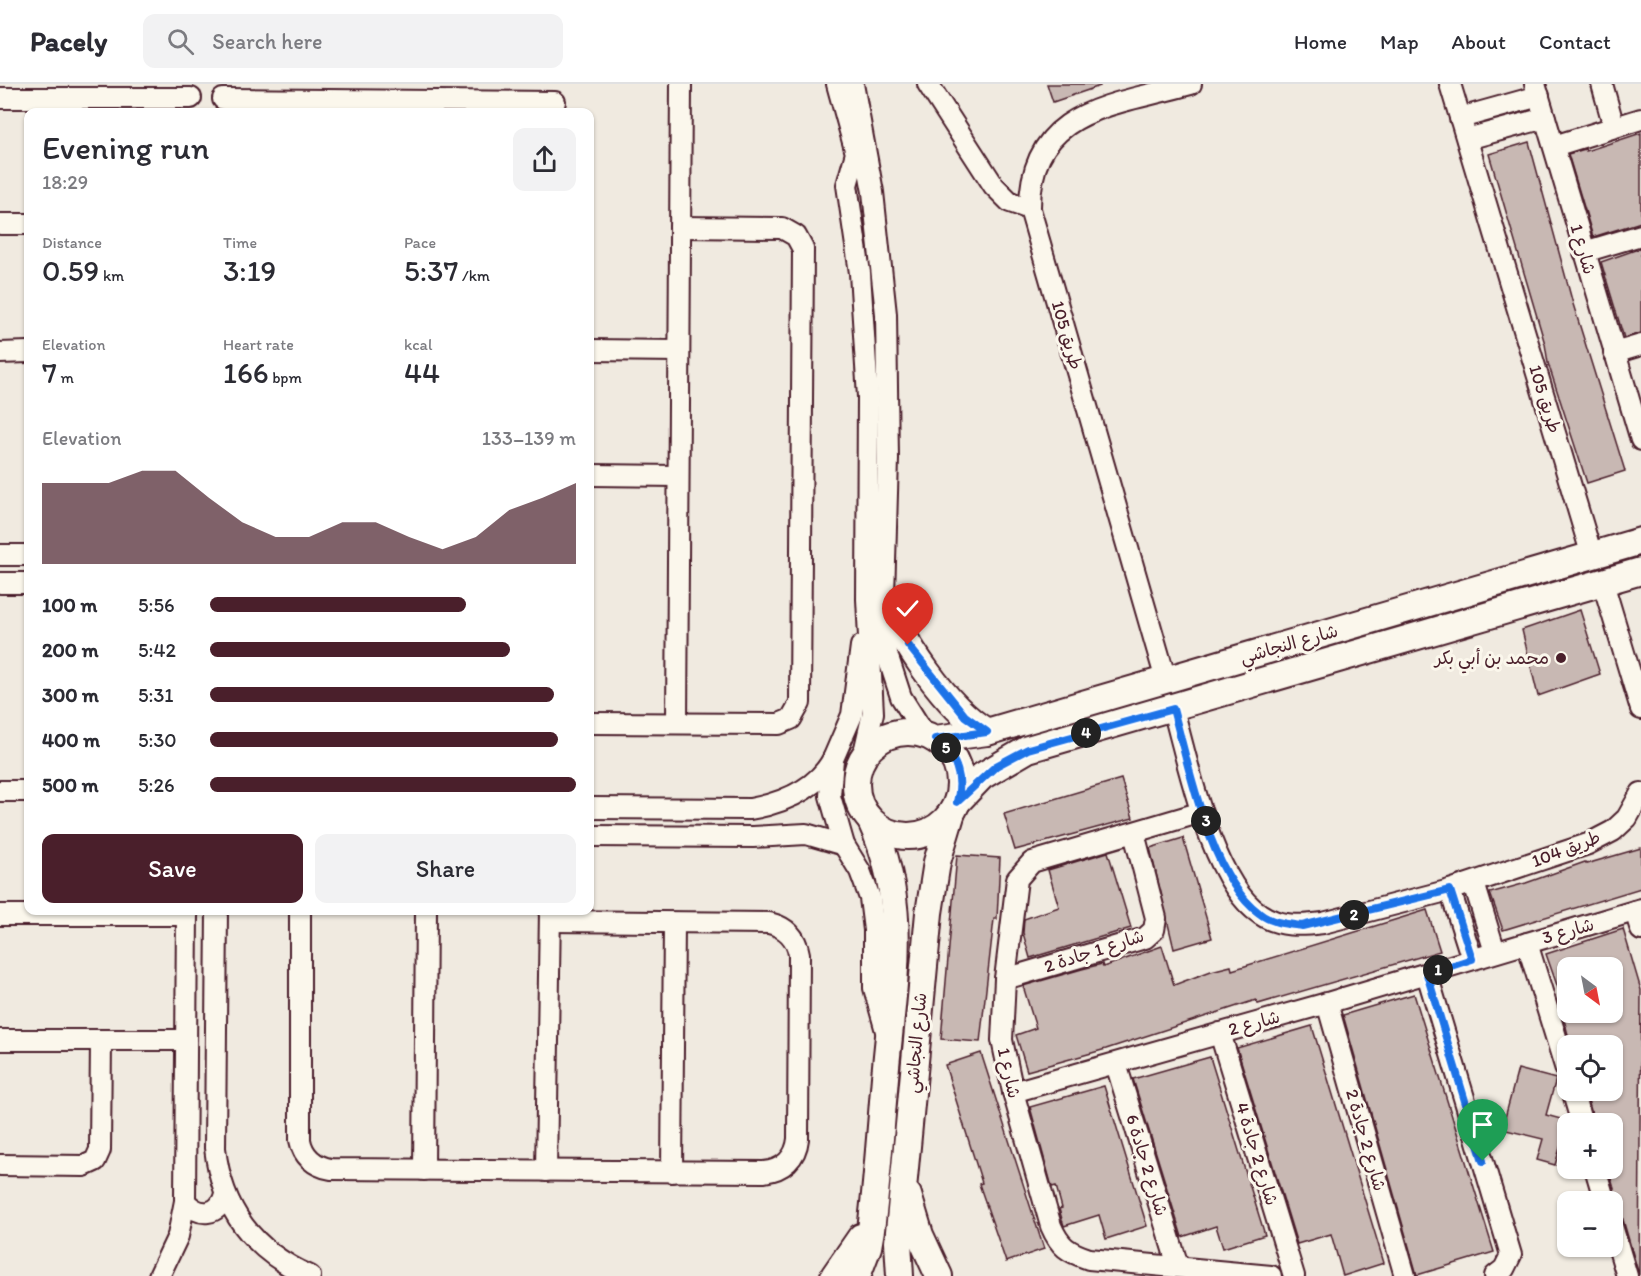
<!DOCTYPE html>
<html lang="en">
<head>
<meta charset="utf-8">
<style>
  body { margin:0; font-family:Itim,"Playpen Sans Arabic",sans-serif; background:#f2f2f3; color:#2b2b33; height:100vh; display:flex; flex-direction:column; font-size:22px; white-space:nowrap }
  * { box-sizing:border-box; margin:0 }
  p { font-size:20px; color:#7c7c81 }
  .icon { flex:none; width:33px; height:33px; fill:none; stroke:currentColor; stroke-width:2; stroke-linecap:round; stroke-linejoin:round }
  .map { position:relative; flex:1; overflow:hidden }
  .sheet { position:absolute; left:24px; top:24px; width:570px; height:807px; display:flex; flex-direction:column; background:#fff; border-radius:12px; box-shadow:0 2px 4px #0004 }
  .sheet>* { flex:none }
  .needle { width:39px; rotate:148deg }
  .tools { position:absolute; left:1557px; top:873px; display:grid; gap:12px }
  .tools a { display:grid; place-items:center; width:66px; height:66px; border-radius:12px; background:#fff; box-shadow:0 2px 4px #0004; font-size:30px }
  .pin { position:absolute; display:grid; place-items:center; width:51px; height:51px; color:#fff; margin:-62px -26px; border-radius:50% 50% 50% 0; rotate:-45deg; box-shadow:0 0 6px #0007 }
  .pin .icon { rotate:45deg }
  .km { position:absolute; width:30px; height:30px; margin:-15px; border-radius:50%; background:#222; color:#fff; font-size:16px; line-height:30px; text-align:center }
  .round { display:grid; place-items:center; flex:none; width:63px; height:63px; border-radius:12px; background:#f2f2f3 }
  .overview { display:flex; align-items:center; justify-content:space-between; height:102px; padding:0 18px }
  h1 { font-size:33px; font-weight:600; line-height:45px }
  .figures { display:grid; grid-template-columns:repeat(3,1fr); gap:9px; height:102px; padding:6px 18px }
  .figures div { display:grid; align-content:center }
  .figures b { font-size:30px; font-weight:600 }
  .figures small { font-size:16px; font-weight:400 }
  .figures p { font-size:16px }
  .chart { height:168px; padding:12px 18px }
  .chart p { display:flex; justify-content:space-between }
  .chart svg { width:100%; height:108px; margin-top:6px; fill:#4a1f2b; opacity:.7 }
  .action { display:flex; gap:12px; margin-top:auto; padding:12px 18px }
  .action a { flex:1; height:69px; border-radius:12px; background:#4a1f2b; color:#fff; font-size:24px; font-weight:600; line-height:69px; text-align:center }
  .action a+a { background:#f2f2f3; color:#2b2b33 }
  ul { padding:0 18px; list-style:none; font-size:20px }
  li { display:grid; grid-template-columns:96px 72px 1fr; align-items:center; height:45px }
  li i { height:15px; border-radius:8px; background:#4a1f2b }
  header { display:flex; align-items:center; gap:36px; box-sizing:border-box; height:84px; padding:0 30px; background:#fff; border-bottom:2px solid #e1e1e2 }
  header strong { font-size:28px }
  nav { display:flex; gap:33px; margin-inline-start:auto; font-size:21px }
  .search { width:420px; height:54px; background:#f2f2f3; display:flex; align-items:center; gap:15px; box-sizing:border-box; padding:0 21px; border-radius:12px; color:#7c7c81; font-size:22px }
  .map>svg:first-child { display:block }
</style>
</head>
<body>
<header>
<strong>Pacely</strong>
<div class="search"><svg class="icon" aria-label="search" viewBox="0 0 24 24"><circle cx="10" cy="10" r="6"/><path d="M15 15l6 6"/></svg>Search here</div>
<nav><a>Home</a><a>Map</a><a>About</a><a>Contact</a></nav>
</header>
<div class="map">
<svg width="1641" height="1192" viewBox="0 0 1641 1192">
  <rect width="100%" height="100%" fill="#f0eae0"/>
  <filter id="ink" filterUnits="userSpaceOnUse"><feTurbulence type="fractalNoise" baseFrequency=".0167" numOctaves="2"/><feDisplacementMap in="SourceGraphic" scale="12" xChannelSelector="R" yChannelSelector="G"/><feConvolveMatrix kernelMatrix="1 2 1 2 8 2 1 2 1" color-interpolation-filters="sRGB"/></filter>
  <g filter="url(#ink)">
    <g fill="#c8b8b3" stroke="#4a1f2b" stroke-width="1.5">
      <polygon points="1047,0 1099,0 1100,2 1053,18"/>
      <polygon points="1641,49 1641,138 1593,153 1568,70 1585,65 1586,67"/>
      <polygon points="1529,58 1573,220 1625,387 1587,399 1548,279 1545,260 1489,70"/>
      <polygon points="1641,164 1641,249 1624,254 1601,178"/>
      <polygon points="1580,526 1600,590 1538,612 1522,546"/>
      <polygon points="1121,695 1133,734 1015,766 1004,730"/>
      <polygon points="1183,754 1212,854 1174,865 1150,764"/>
      <polygon points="1641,764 1641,804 1503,846 1490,809 1526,799 1585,778 1586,780"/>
      <polygon points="1108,768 1131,844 1030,874 1023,849 1024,835 1059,823 1048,786"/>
      <polygon points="957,771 1000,774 997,835 994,835 980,958 941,955"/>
      <polygon points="1427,826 1440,867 1258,920 1256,916 1106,965 1027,987 1016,951 1036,944 1023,902 1082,885 1102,880 1103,883 1162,862 1174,901 1211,887 1231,882 1232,886"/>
      <polygon points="1623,845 1641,906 1639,1191 1608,1084 1612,1084 1612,1040 1595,1040 1585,1006 1612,1006 1612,962 1571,962 1562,928 1612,928 1612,884 1568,884 1568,924 1565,924 1546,870"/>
      <polygon points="1414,910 1494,1168 1417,1191 1343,931"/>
      <polygon points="1312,942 1384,1179 1343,1192 1331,1150 1297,1160 1237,964"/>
      <polygon points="981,969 1044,1165 1006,1178 979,1100 982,1099 945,981"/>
      <polygon points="1210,973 1265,1151 1223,1164 1216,1142 1182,1153 1133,995"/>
      <polygon points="1518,985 1556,995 1546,1031 1568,1037 1555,1081 1537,1076 1543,1055 1502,1045"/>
      <polygon points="1104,1002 1147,1142 1106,1155 1099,1131 1064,1142 1059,1125 1062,1124 1056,1102 1052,1103 1030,1023"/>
    </g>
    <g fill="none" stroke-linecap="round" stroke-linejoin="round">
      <g stroke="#4a1f2b" stroke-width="24">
        <g id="minor">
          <polyline points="837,0 856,69 847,101 860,189 868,313 867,515 873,629 863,673"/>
          <polyline points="853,0 873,108 886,230 888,375 884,512 887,570 901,613 925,651"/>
          <polyline points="928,0 994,102 1010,118 1030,125"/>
          <polyline points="1450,0 1592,472"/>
          <polyline points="1535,0 1641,356"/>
          <polyline points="1602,0 1614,43"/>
          <polyline points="0,14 191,14"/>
          <polyline points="223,15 555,18"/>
          <polyline points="1460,34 1539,12"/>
          <polyline points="1467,55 1545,34"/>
          <polyline points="1554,62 1641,35"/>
          <polyline points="0,140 28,140"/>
          <polyline points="1584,168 1641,151"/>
          <polyline points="590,266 679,267"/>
          <polyline points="0,269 28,268"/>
          <polyline points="1614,269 1641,261"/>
          <polyline points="590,391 678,392"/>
          <polyline points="0,471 28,471"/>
          <polyline points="0,499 28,499"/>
          <polyline points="1603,499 1641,625"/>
          <polyline points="861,562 852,631 833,675 830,712 844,761 860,787 870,814 874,846 874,904 886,947"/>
          <path d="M1166,596L1030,125C1029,24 1113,22 1191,0"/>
          <path d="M1173,625C1188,679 1212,799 1260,830C1279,843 1301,842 1323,839L1450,806L1588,760L1613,747L1627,734L1641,709"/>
          <polyline points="590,639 779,640 791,635 800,619 803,165 796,152 782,144 680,143"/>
          <polyline points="677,639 681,0"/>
          <polyline points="0,707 28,707"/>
          <path d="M590,724L750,725C782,719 817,705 833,675"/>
          <path d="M1202,728L1032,778L1017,795L1005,895L1002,956L1013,1008L1051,1142C1060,1163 1068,1168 1089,1175L1271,1192"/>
          <polyline points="590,752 753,753 806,750 844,761"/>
          <polyline points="1474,799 1495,868"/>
          <polyline points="1450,806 1472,875"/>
          <path d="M217,826L215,1064C222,1126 253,1167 310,1192"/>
          <path d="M300,826V1056C303,1072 314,1082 331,1085L764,1088C783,1086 796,1074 798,1055L799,870C796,853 786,843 769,839L550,837"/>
          <polyline points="1635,827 1641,846"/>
          <polyline points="0,831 187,831"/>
          <polyline points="1527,859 1568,992"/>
          <polyline points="1427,890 1511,1171 1504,1185 1495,1192"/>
          <polyline points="1005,895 1145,854 1154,846 1156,834 1134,749"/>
          <polyline points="1327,919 1405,1192"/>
          <polyline points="1220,949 1294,1192"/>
          <polyline points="0,956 186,956"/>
          <polyline points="1116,980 1178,1182"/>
          <polyline points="1572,1006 1582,1040"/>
          <polyline points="1013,1008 1327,919 1641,825"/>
          <polyline points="0,1081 84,1082 95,1077 100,1066 101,956"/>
          <polyline points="1595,1084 1605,1118"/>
          <polyline points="424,1086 426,826"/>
          <polyline points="546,1087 550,826"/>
          <polyline points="672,1088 674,839"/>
          <path d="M185,1117C198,1133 219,1133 225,1110"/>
          <polyline points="1612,1142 1627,1192"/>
          <polyline points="159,1192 178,1152 185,1117 187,826"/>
        </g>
      </g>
      <g stroke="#4a1f2b" stroke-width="30">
        <g id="major">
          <path d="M884,512C901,556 946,624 987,648"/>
          <circle cx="908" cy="700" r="52"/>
          <polyline points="935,655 987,648 1641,457"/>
          <polyline points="957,718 982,692 1028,665 1641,487"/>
          <polyline points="908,1111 920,1151 939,1192"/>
          <polyline points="834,1192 861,1153"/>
          <path d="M857,1192L868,1163L871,1146C878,1091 881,1037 886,982C894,896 909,819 871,737"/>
          <polyline points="900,1192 898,1158 929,829 937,778 952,728"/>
        </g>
      </g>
      <use href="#minor" stroke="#fbf7ec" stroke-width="20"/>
      <use href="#major" stroke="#fbf7ec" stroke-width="26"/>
    </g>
  </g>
  <g fill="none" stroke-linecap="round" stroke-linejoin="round" filter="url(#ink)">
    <g stroke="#fff" stroke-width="12">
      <path id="route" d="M908,561L965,632L987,648L935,655C956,672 964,692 957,718L996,682L1028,665L1173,625C1189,682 1210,793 1259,829C1271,839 1287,840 1302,842L1450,806L1472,875L1427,890L1483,1077"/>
    </g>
    <use href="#route" stroke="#1a73e8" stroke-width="8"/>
  </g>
  <circle fill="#4a1f2b" stroke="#fbf7ec" stroke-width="2" cx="1561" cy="574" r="6"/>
  <g text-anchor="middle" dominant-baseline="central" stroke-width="6" stroke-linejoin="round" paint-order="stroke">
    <g font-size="18" fill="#4a1f2b" stroke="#fbf7ec">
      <text transform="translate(1583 165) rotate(74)">شارع 1</text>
      <text transform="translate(1067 251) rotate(74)">طريق 105</text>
      <text transform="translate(1545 315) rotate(73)">طريق 105</text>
      <text transform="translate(1289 560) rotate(-16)">شارع النجاشي</text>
      <text transform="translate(1566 765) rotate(-21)">طريق 104</text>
      <text transform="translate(1568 847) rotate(-16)">شارع 3</text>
      <text transform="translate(1094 867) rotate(-18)">شارع 1 جادة 2</text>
      <text transform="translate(1254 939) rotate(-15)">شارع 2</text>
      <text transform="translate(916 959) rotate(-85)">شارع النجاشي</text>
      <text transform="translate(1009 989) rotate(77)">شارع 1</text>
      <text transform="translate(1366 1056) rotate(74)">شارع 2 جادة 2</text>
      <text transform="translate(1257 1070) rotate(73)">شارع 2 جادة 4</text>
      <text transform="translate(1147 1081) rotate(73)">شارع 2 جادة 6</text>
    </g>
    <g font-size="18" fill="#4a1f2b" stroke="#fbf7ec" text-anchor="end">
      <text x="1549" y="574">محمد بن أبي بكر</text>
    </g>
  </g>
</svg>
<div class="tools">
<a><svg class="needle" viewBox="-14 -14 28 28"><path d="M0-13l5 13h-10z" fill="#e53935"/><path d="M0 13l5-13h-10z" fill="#7c7c81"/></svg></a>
<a><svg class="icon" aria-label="locate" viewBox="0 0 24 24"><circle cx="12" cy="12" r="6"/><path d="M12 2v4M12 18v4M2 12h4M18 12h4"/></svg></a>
<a>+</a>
<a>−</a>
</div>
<div class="pin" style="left:1483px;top:1077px;background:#1e9e55"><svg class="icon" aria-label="arrive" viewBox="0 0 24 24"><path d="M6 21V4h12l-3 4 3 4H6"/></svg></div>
<div class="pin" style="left:908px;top:561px;background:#d93025"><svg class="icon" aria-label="check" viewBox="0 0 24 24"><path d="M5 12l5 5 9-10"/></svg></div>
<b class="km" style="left:1438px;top:886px">1</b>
<b class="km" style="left:1354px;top:831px">2</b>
<b class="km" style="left:1206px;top:737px">3</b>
<b class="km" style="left:1086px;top:649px">4</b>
<b class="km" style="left:946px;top:664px">5</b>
<section class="sheet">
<div class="overview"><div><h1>Evening run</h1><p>18:29</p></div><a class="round"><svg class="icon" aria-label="share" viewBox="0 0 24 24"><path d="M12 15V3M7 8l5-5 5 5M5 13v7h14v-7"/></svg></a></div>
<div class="figures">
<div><p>Distance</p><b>0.59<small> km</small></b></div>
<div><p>Time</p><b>3:19</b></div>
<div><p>Pace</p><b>5:37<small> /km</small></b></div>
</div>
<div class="figures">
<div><p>Elevation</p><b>7<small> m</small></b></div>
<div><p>Heart rate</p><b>166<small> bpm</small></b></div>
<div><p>kcal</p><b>44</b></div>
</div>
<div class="chart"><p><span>Elevation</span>133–139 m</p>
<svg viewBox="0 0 160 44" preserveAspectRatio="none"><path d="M0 44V11L10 11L20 11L30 6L40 6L50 17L60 27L70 33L80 33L90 27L100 27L110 33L120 38L130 33L140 22L150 17L160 11V44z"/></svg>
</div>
<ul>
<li><b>100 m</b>5:56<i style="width:70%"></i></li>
<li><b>200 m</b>5:42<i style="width:82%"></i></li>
<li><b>300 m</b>5:31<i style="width:94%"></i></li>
<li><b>400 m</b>5:30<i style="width:95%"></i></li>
<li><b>500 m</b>5:26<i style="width:100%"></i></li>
</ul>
<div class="action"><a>Save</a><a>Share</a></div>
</section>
</div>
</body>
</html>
